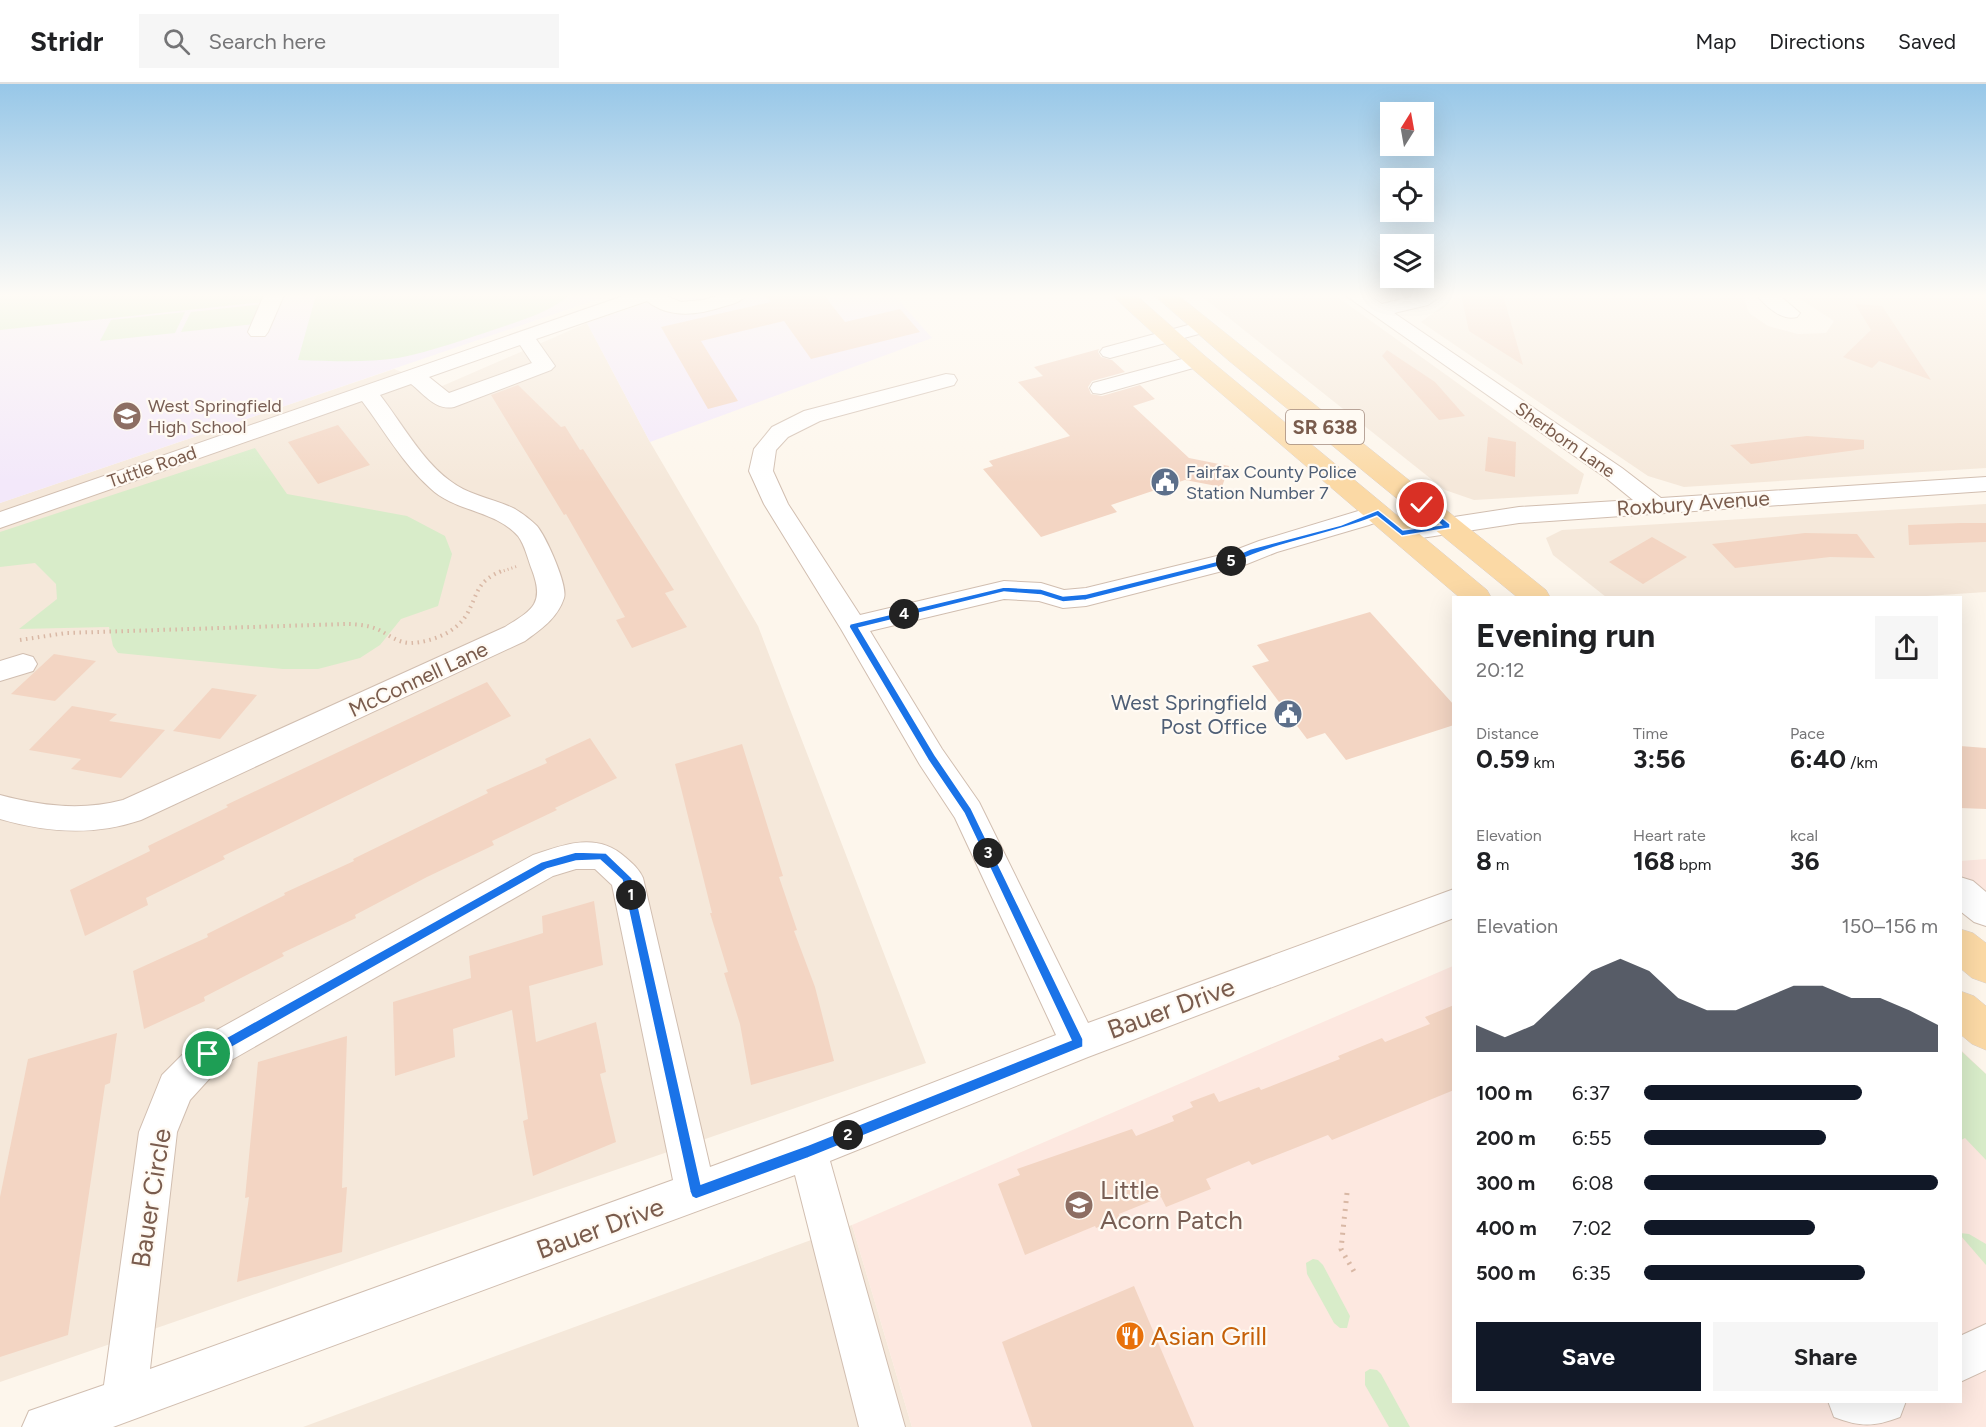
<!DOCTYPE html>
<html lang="en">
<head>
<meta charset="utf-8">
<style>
  body { margin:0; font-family:Figtree,sans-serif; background:#f6f6f6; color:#202124; height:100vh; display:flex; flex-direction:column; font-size:22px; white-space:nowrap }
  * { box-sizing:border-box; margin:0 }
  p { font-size:20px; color:#757577 }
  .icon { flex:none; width:33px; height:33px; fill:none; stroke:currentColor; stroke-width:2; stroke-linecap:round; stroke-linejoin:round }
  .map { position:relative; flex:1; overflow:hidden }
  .sheet { position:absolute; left:1452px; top:512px; width:510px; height:807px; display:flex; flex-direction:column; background:#fff; border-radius:0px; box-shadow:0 6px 24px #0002 }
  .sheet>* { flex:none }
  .needle { width:39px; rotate:11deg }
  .tools { position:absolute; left:1380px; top:18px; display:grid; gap:12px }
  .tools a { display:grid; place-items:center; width:54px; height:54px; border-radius:0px; background:#fff; box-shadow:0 6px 24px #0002; font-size:30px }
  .pin { position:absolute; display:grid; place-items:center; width:51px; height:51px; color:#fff; margin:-26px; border:3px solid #fff; border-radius:50%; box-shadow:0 2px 6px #0007 }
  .km { position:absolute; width:30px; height:30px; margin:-15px; border-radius:50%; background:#222; color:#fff; font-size:16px; line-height:30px; text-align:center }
  .round { display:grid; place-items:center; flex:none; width:63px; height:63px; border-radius:0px; background:#f6f6f6 }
  .head { display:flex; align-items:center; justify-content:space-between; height:102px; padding:0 24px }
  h1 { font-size:33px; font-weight:700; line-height:45px }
  .metrics { display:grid; grid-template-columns:repeat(3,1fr); gap:9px; height:102px; padding:6px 24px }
  .metrics div { display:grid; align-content:center }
  .metrics b { font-size:26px; font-weight:700 }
  .metrics small { font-size:16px; font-weight:400 }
  .metrics p { font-size:16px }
  .chart { height:168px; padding:12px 24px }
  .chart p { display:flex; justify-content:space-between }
  .chart svg { width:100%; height:108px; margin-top:6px; fill:#111827; opacity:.7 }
  .action { display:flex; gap:12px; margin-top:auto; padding:12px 24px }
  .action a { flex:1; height:69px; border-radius:0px; background:#111827; color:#fff; font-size:24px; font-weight:700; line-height:69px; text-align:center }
  .action a+a { background:#f6f6f6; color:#202124 }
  ul { padding:0 24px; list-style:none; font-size:20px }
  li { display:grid; grid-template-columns:96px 72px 1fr; align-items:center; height:45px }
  li i { height:15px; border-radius:8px; background:#111827 }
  header { display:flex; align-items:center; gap:36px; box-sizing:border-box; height:84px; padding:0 30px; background:#fff; border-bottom:2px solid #e0e0e0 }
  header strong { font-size:28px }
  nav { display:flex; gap:33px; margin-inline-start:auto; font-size:21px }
  .search { width:420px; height:54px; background:#f6f6f6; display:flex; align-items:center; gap:15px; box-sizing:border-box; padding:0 21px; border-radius:0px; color:#757577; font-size:22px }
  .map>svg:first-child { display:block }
</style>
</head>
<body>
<header>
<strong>Stridr</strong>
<div class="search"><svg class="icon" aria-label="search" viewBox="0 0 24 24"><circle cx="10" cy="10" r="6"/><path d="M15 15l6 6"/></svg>Search here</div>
<nav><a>Map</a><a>Directions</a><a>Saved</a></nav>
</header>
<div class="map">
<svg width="1986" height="1343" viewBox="0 0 1986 1343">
  <rect width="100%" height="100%" fill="#fdf6ec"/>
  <g fill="#f5e8da">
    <polygon points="1200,211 1335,211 1584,390 1578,410 1474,416 1445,406"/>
    <polygon points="1458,211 1743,211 1749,229 1768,242 1798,250 1826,249 1834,237 1794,211 1986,211 1986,384 1684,403 1648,392 1421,238"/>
    <polygon points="587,239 650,358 758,542 926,979 0,1298 0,419 394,285 440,303"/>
    <polygon points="1986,420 1986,508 1912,513 1606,513 1553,471 1546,454 1562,446"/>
    <polygon points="852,1141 912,1343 303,1343"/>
  </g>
  <g fill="#fde8e0">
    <polygon points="1986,775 1986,840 1961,817 1961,777"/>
    <polygon points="1453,882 1454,1317 1960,1317 1961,966 1986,990 1986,1343 912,1343 852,1141"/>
  </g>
  <g fill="#f3e8fa">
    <polygon points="0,211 610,211 0,419"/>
    <polygon points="670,211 894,211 932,254 650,358 587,239"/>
  </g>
  <g fill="#d8ecc9">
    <polygon points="0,211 267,211 264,218 0,246"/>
    <path d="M316,211H569C551,228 522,236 499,244C466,255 433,267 398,274C365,279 331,277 298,276Z"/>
    <polygon points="263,220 255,240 181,248 191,228"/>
    <polygon points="185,228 175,249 100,257 111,236"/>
    <polygon points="255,364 287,410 407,432 445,452 452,470 438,522 401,535 380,561 360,574 318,585 283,585 118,569 113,562 109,543 19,545 57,515 56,500 35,479 0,483 0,448"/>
    <polygon points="1960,966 1986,990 1986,1076 1965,1054 1961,1056"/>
    <polygon points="1960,1149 1969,1150 1986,1160 1986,1181 1961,1152"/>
    <polygon points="1313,1175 1318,1176 1323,1181 1350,1232 1347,1244 1340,1244 1334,1239 1307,1190 1306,1179"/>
    <polygon points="1370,1285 1377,1286 1381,1290 1410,1343 1389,1343 1365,1301 1365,1288"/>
  </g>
  <g fill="#f3d5c3">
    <polygon points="765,211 824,211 845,238 900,225 920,248 811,275 784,237 701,257 738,317 708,325 661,243 771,218"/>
    <polygon points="1461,211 1503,211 1523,281 1469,247"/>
    <polygon points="1855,220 1882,222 1931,296 1879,277 1872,284 1843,273 1871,246"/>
    <polygon points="1099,265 1098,268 1101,273 1112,276 1125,288 1092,297 1088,303 1091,310 1102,312 1140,301 1155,315 1133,322 1189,374 1229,382 1222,403 1185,396 1111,421 1117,428 1041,453 983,385 993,382 989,377 1070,352 1018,298 1043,292 1034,283"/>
    <polygon points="1387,266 1435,298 1465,332 1439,336 1382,272"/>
    <polygon points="518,301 561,343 565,342 580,366 583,365 674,506 665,509 687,543 632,564 616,536 625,533 566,430 564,431 491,311"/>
    <polygon points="338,341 370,381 318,400 288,358"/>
    <polygon points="1807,352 1864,356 1864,365 1751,380 1730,361"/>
    <polygon points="1488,353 1516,358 1515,393 1485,387"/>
    <polygon points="1961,439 1986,439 1986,458 1909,461 1908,441"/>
    <polygon points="1805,449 1857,450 1875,474 1830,473 1735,484 1712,460"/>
    <polygon points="1652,453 1687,473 1643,500 1609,478"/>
    <polygon points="1370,528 1454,621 1454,641 1346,676 1325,649 1307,655 1252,582 1269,577 1257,561"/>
    <polygon points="54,570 96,577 55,617 11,610"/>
    <polygon points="487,598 511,632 223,772 225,775 146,814 148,821 85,852 70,806 150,767 148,762 228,723 226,721"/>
    <polygon points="212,604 257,611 220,655 173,647"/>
    <polygon points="72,622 117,630 109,637 165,646 121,694 71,685 81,675 29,666"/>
    <polygon points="590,654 617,694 555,724 557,726 492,757 494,761 427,793 355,831 356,834 282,869 284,872 204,913 205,917 144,945 133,887 208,853 207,850 285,811 284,809 354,777 353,775 488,709 486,706 547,679 545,675"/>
    <polygon points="742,660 783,792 779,793 797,846 794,847 815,903 834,977 751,1001 740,940 724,889 728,888 710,829 712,829 675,680"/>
    <polygon points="1960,662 1986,664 1986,725 1960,724"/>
    <polygon points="594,817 603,881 529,902 536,958 596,938 606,988 600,990 616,1058 533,1092 523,1037 528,1035 512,926 453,945 455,973 395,992 393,918 471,894 469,872 543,849 542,832"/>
    <polygon points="1454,921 1454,1006 1332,1056 1328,1051 1252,1081 1249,1077 1206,1095 1211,1105 1166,1123 1161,1113 1119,1130 1120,1134 1096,1144 1095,1142 1025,1171 998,1100 1020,1091 1017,1085 1132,1045 1136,1052 1174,1037 1172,1032 1193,1023 1190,1018 1214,1009 1219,1018 1259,1003 1261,1006 1340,975 1338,972 1382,954 1385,958 1430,940 1425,933"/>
    <polygon points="117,949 110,999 105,1001 68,1251 0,1273 0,1113 28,975"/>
    <polygon points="347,952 342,1104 347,1103 342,1168 237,1198 249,1113 245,1114 258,978"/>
    <polygon points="1134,1202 1194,1343 1032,1343 1002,1258"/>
  </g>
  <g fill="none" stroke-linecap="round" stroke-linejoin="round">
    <g stroke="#d1beb0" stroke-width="2">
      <g id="minor">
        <polygon points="264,211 284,211 268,248 265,252 251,252 248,248"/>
        <path d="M626,211H664L681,218L703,216L720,211H746C741,218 733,220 725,222C699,231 669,235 647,217L536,255L555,282L551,286L454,323C436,327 424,310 411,300L380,311C401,338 421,375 449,396C469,412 493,414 515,425C522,429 532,437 537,442C546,453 568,501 564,514C557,535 541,545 525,557L141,736C94,752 48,749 0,735V711C41,722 82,727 123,716L505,543C532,526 545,520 532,486C528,476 525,461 518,452C495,426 455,428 430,404C403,380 384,346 362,317L0,444V428ZM520,261L532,279L449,309L429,293Z"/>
        <polygon points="1345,211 1368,211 1382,220 1418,211 1442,211 1428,221 1394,229 1622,384 1661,414 1986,393 1986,407 1519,439 1402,457 1393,455 1390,449 1393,443 1402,441 1519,423 1633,416 1606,394"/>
        <path d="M1757,211H1779L1800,229L1797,233C1782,237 1766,223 1757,211Z"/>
        <polygon points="1203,237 1210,239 1213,243 1210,247 1110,274 1103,272 1100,268 1103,264"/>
        <polygon points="1197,271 1204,273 1207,277 1204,281 1101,310 1093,309 1090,304 1093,299"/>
        <path d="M946,290L954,291L957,296L954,301L820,337L788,353L776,366L773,387L788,420L860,531L1004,497L1041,499L1064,506L1086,504L1225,470L1259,457L1378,421L1387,424L1390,429L1387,434L1369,441L1277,468L1242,482L1086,522L1063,524L1039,517L1004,515L870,547L942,665L979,718L1088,939L1454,805V834L1088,973L830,1077L905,1343H859L795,1091L113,1343H22L29,1327L104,1301L139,1048L162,991L195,958L533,771C565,760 597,748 625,773C633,780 639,785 643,794L710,1083L808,1047L1056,951L955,734L920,681L841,545L764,420L749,387L754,365L772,343L804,327ZM576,785H595L612,801L673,1096L150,1285L177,1048L190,1016L221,982L553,792Z"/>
        <polygon points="23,570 33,573 37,580 33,587 0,597 0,577"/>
        <polygon points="1960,793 1973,797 1986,808 1986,842 1974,838 1960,827"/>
        <polygon points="1986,1240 1986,1286 1960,1298 1960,1252"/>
        <path d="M1828,1317H1906L1900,1333C1874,1343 1860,1343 1834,1333Z"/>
      </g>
    </g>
    <g stroke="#dad1cd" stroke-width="1">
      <g id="major">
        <polygon points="1112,211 1136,211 1205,272 1487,506 1491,513 1459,513 1189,282"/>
        <polygon points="1154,211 1178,211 1546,506 1550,513 1517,513 1228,276"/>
        <polygon points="1960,845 1973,849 1986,859 1986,899 1972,894 1960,884"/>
        <polygon points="1960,907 1974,912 1986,922 1986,966 1972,960 1960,950"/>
      </g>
    </g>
    <polyline stroke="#d9b8a5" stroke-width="3" stroke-dasharray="1 3" stroke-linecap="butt" points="500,488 518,482"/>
    <path stroke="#d9b8a5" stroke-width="4" stroke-dasharray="1.5 4.5" stroke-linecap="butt" d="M20,556L66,549L345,540C355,540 367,541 377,545C388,550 397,559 411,559C431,558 456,549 467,530C479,508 476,497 504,486"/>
    <polyline stroke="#d9b8a5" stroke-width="5" stroke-dasharray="2 6" stroke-linecap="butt" points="1347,1109 1341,1165 1356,1191"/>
    <use href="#minor" fill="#fff" fill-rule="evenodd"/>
    <use href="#major" fill="#fbd9a5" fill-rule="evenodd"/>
  </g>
  <linearGradient id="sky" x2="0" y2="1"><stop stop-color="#97c7e8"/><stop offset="0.53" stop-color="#fefbf6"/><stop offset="1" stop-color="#fefbf6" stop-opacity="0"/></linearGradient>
  <rect width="1986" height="399" fill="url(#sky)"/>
  <path fill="#1a73e8" stroke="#fff" stroke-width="1.5" d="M1422,418L1450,440V444L1402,452L1377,432C1331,451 1280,457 1236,478L1086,516L1063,518L1041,511L1004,508L859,544L935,671L971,724L1083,955V963L808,1074L696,1115L692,1113L690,1108L622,796L600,776L576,777L547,785L213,974H204V966L541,778L576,768L606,769L632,794L701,1100L808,1061L1071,956L964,729L928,676L849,543L850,540L1004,503L1041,505L1063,512L1086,510L1230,474L1250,465L1341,441L1378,426L1403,446L1441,441L1419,422V419Z"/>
  <defs>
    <g id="school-disc" transform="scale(1.5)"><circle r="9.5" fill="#8d6e63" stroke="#fffaf3"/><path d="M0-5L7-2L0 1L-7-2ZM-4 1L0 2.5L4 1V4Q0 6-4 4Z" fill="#fff"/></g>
    <g id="civic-disc" transform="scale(1.5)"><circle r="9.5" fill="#5c6f8a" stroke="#fffaf3"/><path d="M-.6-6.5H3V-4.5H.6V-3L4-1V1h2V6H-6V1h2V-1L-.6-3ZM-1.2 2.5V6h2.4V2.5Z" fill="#fff"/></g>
    <g id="restaurant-disc" transform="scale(1.5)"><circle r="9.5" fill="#e8710a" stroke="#fffaf3"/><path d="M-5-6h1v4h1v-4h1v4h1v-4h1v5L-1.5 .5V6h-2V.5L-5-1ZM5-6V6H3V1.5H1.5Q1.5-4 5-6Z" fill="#fff"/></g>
  </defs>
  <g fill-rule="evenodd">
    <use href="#school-disc" x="127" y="332"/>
    <use href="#civic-disc" x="1165" y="398"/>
    <use href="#civic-disc" x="1288" y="630"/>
    <use href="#school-disc" x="1079" y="1121"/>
    <use href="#restaurant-disc" x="1130" y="1252"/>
  </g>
  <g text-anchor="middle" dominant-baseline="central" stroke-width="4.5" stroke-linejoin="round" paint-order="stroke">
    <g font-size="18" fill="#785e54" stroke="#fffaf3" text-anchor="start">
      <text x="148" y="322">West Springfield<tspan x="148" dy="21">High School</tspan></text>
    </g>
    <g font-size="18" fill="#7a5c4d" stroke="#fffaf3">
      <text transform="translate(1565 356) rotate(35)">Sherborn Lane</text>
      <text transform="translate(152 383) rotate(-19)">Tuttle Road</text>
    </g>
    <g font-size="18" fill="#4e5e75" stroke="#fffaf3" text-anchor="start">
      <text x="1186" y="388">Fairfax County Police<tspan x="1186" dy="21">Station Number 7</tspan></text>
    </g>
    <rect fill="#fffaf3" stroke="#a28b7f" stroke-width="1.5" x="1286" y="326" width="78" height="34" rx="4.5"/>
    <g font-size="20" font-weight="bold" fill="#7a5c4d">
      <text x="1325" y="343">SR 638</text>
    </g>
    <g font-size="21" fill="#7a5c4d" stroke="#fffaf3">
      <text transform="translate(1693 419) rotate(-4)">Roxbury Avenue</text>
      <text transform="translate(418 595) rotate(-25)">McConnell Lane</text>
    </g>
    <g font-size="21" fill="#4e5e75" stroke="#fffaf3" text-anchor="end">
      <text x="1267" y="618">West Springfield<tspan x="1267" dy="24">Post Office</tspan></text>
    </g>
    <g font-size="26" fill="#7a5c4d" stroke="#fffaf3">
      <text transform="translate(1171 924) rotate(-20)">Bauer Drive</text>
      <text transform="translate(151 1114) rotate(-81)">Bauer Circle</text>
      <text transform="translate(600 1144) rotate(-20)">Bauer Drive</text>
    </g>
    <g font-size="26" fill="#785e54" stroke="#fffaf3" text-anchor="start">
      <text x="1100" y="1106">Little<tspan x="1100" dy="30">Acorn Patch</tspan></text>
    </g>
    <g font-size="26" fill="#c56008" stroke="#fffaf3" text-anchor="start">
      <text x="1151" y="1252">Asian Grill</text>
    </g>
  </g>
</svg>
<div class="tools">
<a><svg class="needle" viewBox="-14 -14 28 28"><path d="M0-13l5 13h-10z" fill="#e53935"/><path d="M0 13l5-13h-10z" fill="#757577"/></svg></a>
<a><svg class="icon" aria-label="locate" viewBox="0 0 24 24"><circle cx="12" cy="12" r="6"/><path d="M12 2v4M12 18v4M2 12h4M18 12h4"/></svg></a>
<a><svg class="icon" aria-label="layers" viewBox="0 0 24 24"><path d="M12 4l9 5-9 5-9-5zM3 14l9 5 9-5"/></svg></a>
</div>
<div class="pin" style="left:208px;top:970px;background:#1e9e55"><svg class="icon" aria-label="arrive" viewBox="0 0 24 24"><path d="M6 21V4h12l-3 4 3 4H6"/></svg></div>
<div class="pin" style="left:1422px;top:421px;background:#d93025"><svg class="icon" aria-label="check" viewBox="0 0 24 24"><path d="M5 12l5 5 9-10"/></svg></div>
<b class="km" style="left:631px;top:811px">1</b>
<b class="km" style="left:848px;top:1051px">2</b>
<b class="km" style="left:988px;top:769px">3</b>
<b class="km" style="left:904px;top:530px">4</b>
<b class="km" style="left:1231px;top:477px">5</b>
<section class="sheet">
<div class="head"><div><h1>Evening run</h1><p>20:12</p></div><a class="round"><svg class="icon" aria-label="share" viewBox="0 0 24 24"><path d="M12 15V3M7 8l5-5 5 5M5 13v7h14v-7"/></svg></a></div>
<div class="metrics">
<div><p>Distance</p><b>0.59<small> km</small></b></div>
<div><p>Time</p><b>3:56</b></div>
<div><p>Pace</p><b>6:40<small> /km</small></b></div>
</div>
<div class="metrics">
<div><p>Elevation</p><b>8<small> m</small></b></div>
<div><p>Heart rate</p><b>168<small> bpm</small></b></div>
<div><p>kcal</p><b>36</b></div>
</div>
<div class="chart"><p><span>Elevation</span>150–156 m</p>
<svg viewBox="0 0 160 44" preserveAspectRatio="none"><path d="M0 44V33L10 38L20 33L30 22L40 11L50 6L60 11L70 22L80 27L90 27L100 22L110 17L120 17L130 22L140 22L150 27L160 33V44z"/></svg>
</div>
<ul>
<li><b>100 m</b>6:37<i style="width:74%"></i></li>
<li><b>200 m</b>6:55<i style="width:62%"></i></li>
<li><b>300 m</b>6:08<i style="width:100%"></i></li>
<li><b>400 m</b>7:02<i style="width:58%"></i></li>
<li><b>500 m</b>6:35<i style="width:75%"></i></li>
</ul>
<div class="action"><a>Save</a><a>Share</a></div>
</section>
</div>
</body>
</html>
